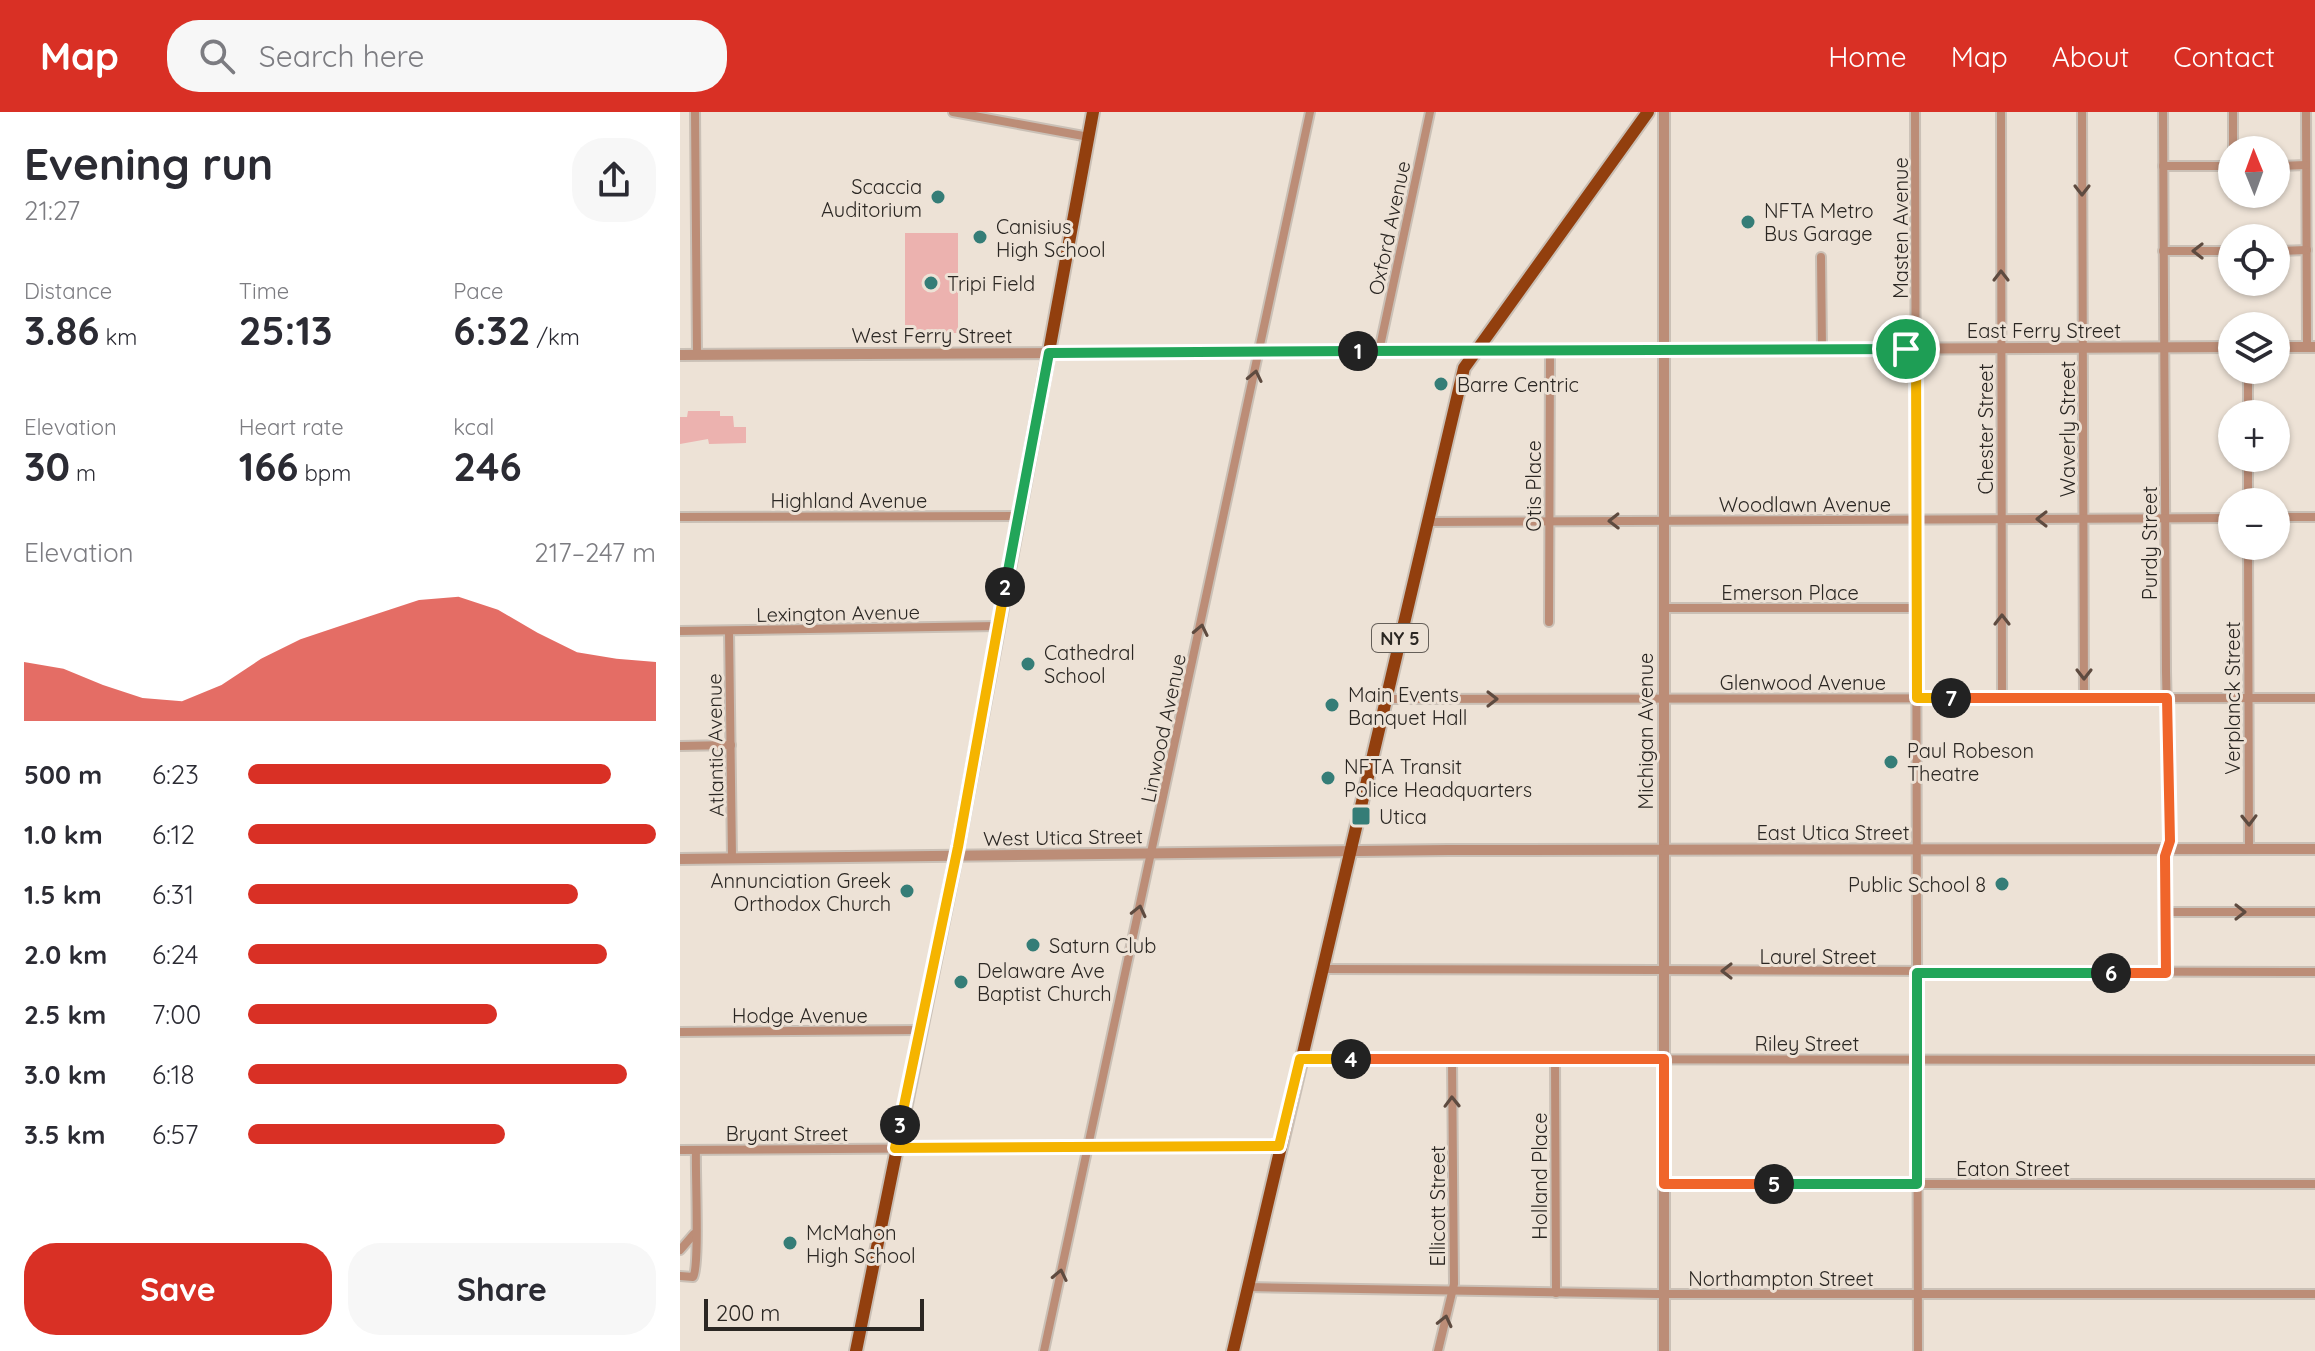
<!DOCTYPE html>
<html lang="en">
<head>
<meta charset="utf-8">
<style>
  body { margin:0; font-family:Quicksand,sans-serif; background:#f7f7f7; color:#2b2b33; height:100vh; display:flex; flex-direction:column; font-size:30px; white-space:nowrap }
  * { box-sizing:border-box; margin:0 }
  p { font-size:26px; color:#7c7c81 }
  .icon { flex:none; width:44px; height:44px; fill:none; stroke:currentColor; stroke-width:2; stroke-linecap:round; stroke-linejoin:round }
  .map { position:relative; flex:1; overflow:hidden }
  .sheet { display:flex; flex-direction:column; background:#fff; width:680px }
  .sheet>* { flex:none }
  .needle { width:52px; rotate:359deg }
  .tools { position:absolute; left:1538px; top:24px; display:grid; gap:16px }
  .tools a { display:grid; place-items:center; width:72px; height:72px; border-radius:50%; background:#fff; box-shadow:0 2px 6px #0004; font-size:40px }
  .scale { position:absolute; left:24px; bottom:20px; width:220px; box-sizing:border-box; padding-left:8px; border:4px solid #2b2723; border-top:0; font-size:22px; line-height:28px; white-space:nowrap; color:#2b2723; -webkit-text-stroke:6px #ede2d6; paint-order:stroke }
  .pin { position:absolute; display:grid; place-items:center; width:68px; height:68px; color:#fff; margin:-34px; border:4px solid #fff; border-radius:50%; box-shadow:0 2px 8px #0007 }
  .km { position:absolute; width:40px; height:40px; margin:-20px; border-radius:50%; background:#222; color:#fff; font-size:22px; line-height:40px; text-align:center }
  .round { display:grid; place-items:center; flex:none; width:84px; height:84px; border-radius:32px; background:#f7f7f7 }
  .summary { display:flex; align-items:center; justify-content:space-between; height:136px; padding:0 24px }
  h1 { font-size:44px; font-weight:800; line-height:60px }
  .stats { display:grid; grid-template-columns:repeat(3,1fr); gap:12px; height:136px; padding:8px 24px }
  .stats div { display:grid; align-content:center }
  .stats b { font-size:40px; font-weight:800 }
  .stats small { font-size:22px; font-weight:400 }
  .stats p { font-size:22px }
  .chart { height:224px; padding:16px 24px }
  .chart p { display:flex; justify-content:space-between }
  .chart svg { width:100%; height:144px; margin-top:8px; fill:#d93025; opacity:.7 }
  .action { display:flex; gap:16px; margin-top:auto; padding:16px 24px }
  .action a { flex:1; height:92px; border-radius:32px; background:#d93025; color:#fff; font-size:32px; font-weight:800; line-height:92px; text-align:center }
  .action a+a { background:#f7f7f7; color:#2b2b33 }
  ul { padding:0 24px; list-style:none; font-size:26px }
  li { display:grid; grid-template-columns:128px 96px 1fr; align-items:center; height:60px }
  li i { height:20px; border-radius:10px; background:#d93025 }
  header { display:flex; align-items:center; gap:48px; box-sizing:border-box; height:112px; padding:0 40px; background:#d93025; color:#fff }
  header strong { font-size:38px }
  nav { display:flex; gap:44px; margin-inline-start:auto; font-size:28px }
  .search { width:560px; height:72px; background:#f7f7f7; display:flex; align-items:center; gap:20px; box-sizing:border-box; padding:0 28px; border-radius:32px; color:#7c7c81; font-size:30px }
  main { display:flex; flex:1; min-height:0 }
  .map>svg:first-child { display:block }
</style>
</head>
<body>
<header>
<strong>Map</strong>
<div class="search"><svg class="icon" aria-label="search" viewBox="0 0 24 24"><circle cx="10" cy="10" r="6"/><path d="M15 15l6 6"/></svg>Search here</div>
<nav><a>Home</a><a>Map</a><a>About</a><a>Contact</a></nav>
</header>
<main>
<section class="sheet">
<div class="summary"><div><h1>Evening run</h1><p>21:27</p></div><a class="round"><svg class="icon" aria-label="share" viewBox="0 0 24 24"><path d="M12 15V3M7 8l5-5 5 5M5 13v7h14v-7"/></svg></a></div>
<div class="stats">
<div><p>Distance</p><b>3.86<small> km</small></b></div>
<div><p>Time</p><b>25:13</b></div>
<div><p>Pace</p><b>6:32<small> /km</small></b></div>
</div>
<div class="stats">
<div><p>Elevation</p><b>30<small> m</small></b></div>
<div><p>Heart rate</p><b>166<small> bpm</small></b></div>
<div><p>kcal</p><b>246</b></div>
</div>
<div class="chart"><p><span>Elevation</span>217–247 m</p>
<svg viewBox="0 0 160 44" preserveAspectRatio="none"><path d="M0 44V26L10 28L20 33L30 37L40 38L50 33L60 25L70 19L80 15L90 11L100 7L110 6L120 10L130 17L140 23L150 25L160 26V44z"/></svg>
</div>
<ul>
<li><b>500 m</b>6:23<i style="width:89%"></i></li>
<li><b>1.0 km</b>6:12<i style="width:100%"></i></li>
<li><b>1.5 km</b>6:31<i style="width:81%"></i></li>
<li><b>2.0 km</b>6:24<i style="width:88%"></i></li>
<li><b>2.5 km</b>7:00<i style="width:61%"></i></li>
<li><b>3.0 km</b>6:18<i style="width:93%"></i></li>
<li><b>3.5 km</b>6:57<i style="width:63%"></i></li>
</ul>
<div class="action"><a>Save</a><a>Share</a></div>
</section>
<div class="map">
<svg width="1635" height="1239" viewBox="0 0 1635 1239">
  <rect width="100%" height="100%" fill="#ede2d6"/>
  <g fill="#ecb2af">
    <rect x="225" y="121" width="53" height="100"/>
    <polygon points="8,299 40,299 40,304 53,304 54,315 66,315 66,331 29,332 28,327 0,332 0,305 7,305"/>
  </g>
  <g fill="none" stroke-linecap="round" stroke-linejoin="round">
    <g stroke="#cac0b6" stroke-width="12">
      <g id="minor">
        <polyline points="15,0 17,243"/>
        <polyline points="273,0 409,25"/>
        <polyline points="1235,0 1238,1239"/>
        <polyline points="1321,0 1322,586"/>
        <polyline points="1402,0 1404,586"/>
        <polyline points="1483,0 1486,560 1490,729 1485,744 1486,861"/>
        <polyline points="1553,0 1553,38"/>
        <polyline points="1626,0 1627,234"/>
        <polyline points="1483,54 1552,54"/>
        <polyline points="1596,54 1626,53"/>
        <polyline points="1483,139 1552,139"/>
        <polyline points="1596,139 1627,138"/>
        <polyline points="1141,145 1142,237"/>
        <polyline points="699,239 750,0"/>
        <polyline points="1568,302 1568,258"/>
        <polyline points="1568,346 1568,390"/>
        <polyline points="0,405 338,404"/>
        <polyline points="1596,405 1635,405"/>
        <polyline points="747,410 1552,406"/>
        <polyline points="1568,434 1569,738"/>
        <polyline points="983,496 1237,496"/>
        <polyline points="869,510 870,239"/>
        <polyline points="0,519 317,514"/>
        <polyline points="49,519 52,746"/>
        <polyline points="706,587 1635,586"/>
        <polyline points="0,634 51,633"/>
        <polyline points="1486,800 1635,800"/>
        <polyline points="642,857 1635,860"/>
        <polyline points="0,920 239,918"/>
        <polyline points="620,947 1635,948"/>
        <polyline points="875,947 876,1181"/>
        <polyline points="0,1038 599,1034"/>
        <polyline points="984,1072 1635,1072"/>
        <polyline points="0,1138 14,1122"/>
        <path d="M0,1164L13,1165C20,1155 15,1059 16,1038"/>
        <polyline points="567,1175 977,1182 1635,1182"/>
        <polyline points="364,1239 630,0"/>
        <polyline points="758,1239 774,1172 772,947"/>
      </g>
    </g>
    <g stroke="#cac0b6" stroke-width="14">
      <g id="tertiary">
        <polyline points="984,0 984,1239"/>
        <polyline points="1596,235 1635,235"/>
        <polyline points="0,243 1552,235"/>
        <polyline points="0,747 768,738 1635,737"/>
      </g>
    </g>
    <g stroke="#cac0b6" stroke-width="16">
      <g id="primary">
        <polyline points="176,1239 278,735 413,0"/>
        <polyline points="553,1239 784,256 968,0"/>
      </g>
    </g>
    <use href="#minor" stroke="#bc8d77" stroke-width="8"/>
    <use href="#tertiary" stroke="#bc8d77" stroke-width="10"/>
    <use href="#primary" stroke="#923f0e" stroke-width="12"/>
  </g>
  <defs><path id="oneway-chevron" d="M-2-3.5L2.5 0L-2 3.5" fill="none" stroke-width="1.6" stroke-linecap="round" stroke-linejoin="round" transform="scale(2)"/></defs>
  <g stroke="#5e4b40">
    <use href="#oneway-chevron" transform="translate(1402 78) rotate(90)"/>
    <use href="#oneway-chevron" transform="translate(1518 139) rotate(180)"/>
    <use href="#oneway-chevron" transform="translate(1321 164) rotate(-90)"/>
    <use href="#oneway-chevron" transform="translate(575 264) rotate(-78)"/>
    <use href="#oneway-chevron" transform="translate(1362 407) rotate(180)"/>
    <use href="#oneway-chevron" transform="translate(934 409) rotate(179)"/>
    <use href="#oneway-chevron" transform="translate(1322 508) rotate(-90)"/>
    <use href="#oneway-chevron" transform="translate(521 518) rotate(-78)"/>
    <use href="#oneway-chevron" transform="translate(1404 562) rotate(90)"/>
    <use href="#oneway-chevron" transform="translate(812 587)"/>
    <use href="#oneway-chevron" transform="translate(1569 708) rotate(89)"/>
    <use href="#oneway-chevron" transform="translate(459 799) rotate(-77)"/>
    <use href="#oneway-chevron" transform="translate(1560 800)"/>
    <use href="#oneway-chevron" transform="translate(1047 859) rotate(-180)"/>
    <use href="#oneway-chevron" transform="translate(772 990) rotate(-91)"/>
    <use href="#oneway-chevron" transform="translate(380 1163) rotate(-78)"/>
    <use href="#oneway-chevron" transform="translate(765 1209) rotate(-77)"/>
  </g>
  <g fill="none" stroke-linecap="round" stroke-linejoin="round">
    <g stroke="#fff" stroke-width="16">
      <polyline id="split-1" points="678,239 1226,237"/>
    </g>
    <g stroke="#fff" stroke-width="16">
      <polyline id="split-2" points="325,475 369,241 678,239"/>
    </g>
    <g stroke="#fff" stroke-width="16">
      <polyline id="split-3" points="220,1013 278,735 325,475"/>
    </g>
    <g stroke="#fff" stroke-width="16">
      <polyline id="split-4" points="220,1013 215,1036 599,1034 620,947 671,947"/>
    </g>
    <g stroke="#fff" stroke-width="16">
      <polyline id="split-5" points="671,947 984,947 984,1072 1094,1072"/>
    </g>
    <g stroke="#fff" stroke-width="16">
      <polyline id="split-6" points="1094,1072 1237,1072 1237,861 1431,861"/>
    </g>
    <g stroke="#fff" stroke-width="16">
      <polyline id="split-7" points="1271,586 1487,586 1490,729 1485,744 1486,861 1431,861"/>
    </g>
    <g stroke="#fff" stroke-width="16">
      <polyline id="split-8" points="1226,237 1236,237 1237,586 1271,586"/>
    </g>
    <use href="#split-1" stroke="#22a559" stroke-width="10"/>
    <use href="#split-2" stroke="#22a559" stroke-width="10"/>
    <use href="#split-3" stroke="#f5b400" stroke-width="10"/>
    <use href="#split-4" stroke="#f5b400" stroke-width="10"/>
    <use href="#split-5" stroke="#f0652b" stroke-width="10"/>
    <use href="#split-6" stroke="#22a559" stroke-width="10"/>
    <use href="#split-7" stroke="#f0652b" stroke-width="10"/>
    <use href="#split-8" stroke="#f5b400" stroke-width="10"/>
  </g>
  <g fill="#357d77" stroke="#ede2d6" stroke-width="3">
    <circle cx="258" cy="85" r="8"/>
    <circle cx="1068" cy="110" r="8"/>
    <circle cx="300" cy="125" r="8"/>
    <circle cx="251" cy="171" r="8"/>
    <circle cx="761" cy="272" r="8"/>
    <circle cx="348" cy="552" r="8"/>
    <circle cx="652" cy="593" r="8"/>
    <circle cx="1211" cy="650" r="8"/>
    <circle cx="648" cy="666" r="8"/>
    <rect x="671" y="694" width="20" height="20" rx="4"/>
    <circle cx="1322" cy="772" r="8"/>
    <circle cx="227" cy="779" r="8"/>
    <circle cx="353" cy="833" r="8"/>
    <circle cx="281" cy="870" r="8"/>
    <circle cx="110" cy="1131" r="8"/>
  </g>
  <g text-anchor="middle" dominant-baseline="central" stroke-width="6" stroke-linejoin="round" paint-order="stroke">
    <rect fill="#ede2d6" stroke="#655f59" stroke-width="2" x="692" y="512" width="56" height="28" rx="6"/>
    <g font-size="18" font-weight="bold" fill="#2b2723">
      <text x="720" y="526">NY 5</text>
    </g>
    <g font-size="20" fill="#2b2723" stroke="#ede2d6" text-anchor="start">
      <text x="242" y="74" text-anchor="end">Scaccia<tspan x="242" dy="23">Auditorium</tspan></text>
      <text x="1084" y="98">NFTA Metro<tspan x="1084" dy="23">Bus Garage</tspan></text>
      <text x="316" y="114">Canisius<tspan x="316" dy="23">High School</tspan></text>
      <text x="267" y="171">Tripi Field</text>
      <text x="777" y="272">Barre Centric</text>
      <text x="364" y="540">Cathedral<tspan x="364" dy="23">School</tspan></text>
      <text x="668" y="582">Main Events<tspan x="668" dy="23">Banquet Hall</tspan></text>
      <text x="1227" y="638">Paul Robeson<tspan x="1227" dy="23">Theatre</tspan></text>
      <text x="664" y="654">NFTA Transit<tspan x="664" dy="23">Police Headquarters</tspan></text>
      <text x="699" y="704">Utica</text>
      <text x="211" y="768" text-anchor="end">Annunciation Greek<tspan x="211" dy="23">Orthodox Church</tspan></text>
      <text x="1306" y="772" text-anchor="end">Public School 8</text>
      <text x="369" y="833">Saturn Club</text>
      <text x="297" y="858">Delaware Ave<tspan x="297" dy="23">Baptist Church</tspan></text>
      <text x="126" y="1120">McMahon<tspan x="126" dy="23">High School</tspan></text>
    </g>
    <g font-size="20" fill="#2b2723" stroke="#ede2d6">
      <text transform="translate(709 116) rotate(-78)">Oxford Avenue</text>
      <text transform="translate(1220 116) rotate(-90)">Masten Avenue</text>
      <text x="1364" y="218">East Ferry Street</text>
      <text x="252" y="223">West Ferry Street</text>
      <text transform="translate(1305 317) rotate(-90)">Chester Street</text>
      <text transform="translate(1387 317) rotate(-90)">Waverly Street</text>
      <text transform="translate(853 374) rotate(-90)">Otis Place</text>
      <text x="169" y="388">Highland Avenue</text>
      <text x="1125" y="392">Woodlawn Avenue</text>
      <text transform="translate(1469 431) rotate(-90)">Purdy Street</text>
      <text x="1110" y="480">Emerson Place</text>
      <text transform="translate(158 501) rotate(-1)">Lexington Avenue</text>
      <text x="1123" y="570">Glenwood Avenue</text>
      <text transform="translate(1552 586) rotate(-90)">Verplanck Street</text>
      <text transform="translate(483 616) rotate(-78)">Linwood Avenue</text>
      <text transform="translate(965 619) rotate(-90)">Michigan Avenue</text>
      <text transform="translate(35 633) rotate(-91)">Atlantic Avenue</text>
      <text x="1153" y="720">East Utica Street</text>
      <text transform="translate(383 725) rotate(-1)">West Utica Street</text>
      <text x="1138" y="844">Laurel Street</text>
      <text x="120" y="903">Hodge Avenue</text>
      <text x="1127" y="931">Riley Street</text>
      <text x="107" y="1021">Bryant Street</text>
      <text x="1333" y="1056">Eaton Street</text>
      <text transform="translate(859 1064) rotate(-90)">Holland Place</text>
      <text transform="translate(757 1094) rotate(-90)">Ellicott Street</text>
      <text x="1101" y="1166">Northampton Street</text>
    </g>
  </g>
</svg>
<div class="tools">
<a><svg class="needle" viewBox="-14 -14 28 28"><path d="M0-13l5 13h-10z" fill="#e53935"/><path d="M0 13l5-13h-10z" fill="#7c7c81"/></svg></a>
<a><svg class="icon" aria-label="locate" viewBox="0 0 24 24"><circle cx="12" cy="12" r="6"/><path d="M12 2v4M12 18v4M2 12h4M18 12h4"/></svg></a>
<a><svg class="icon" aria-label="layers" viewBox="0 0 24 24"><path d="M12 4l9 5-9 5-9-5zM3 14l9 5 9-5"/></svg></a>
<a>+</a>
<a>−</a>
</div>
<div class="scale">200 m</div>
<div class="pin" style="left:1226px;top:237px;background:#1e9e55"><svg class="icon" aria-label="arrive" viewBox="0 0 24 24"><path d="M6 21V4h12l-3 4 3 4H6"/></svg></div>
<b class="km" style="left:678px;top:239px">1</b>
<b class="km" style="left:325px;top:475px">2</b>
<b class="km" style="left:220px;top:1013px">3</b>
<b class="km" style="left:671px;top:947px">4</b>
<b class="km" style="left:1094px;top:1072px">5</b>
<b class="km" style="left:1431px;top:861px">6</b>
<b class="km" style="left:1271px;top:586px">7</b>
</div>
</main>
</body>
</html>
